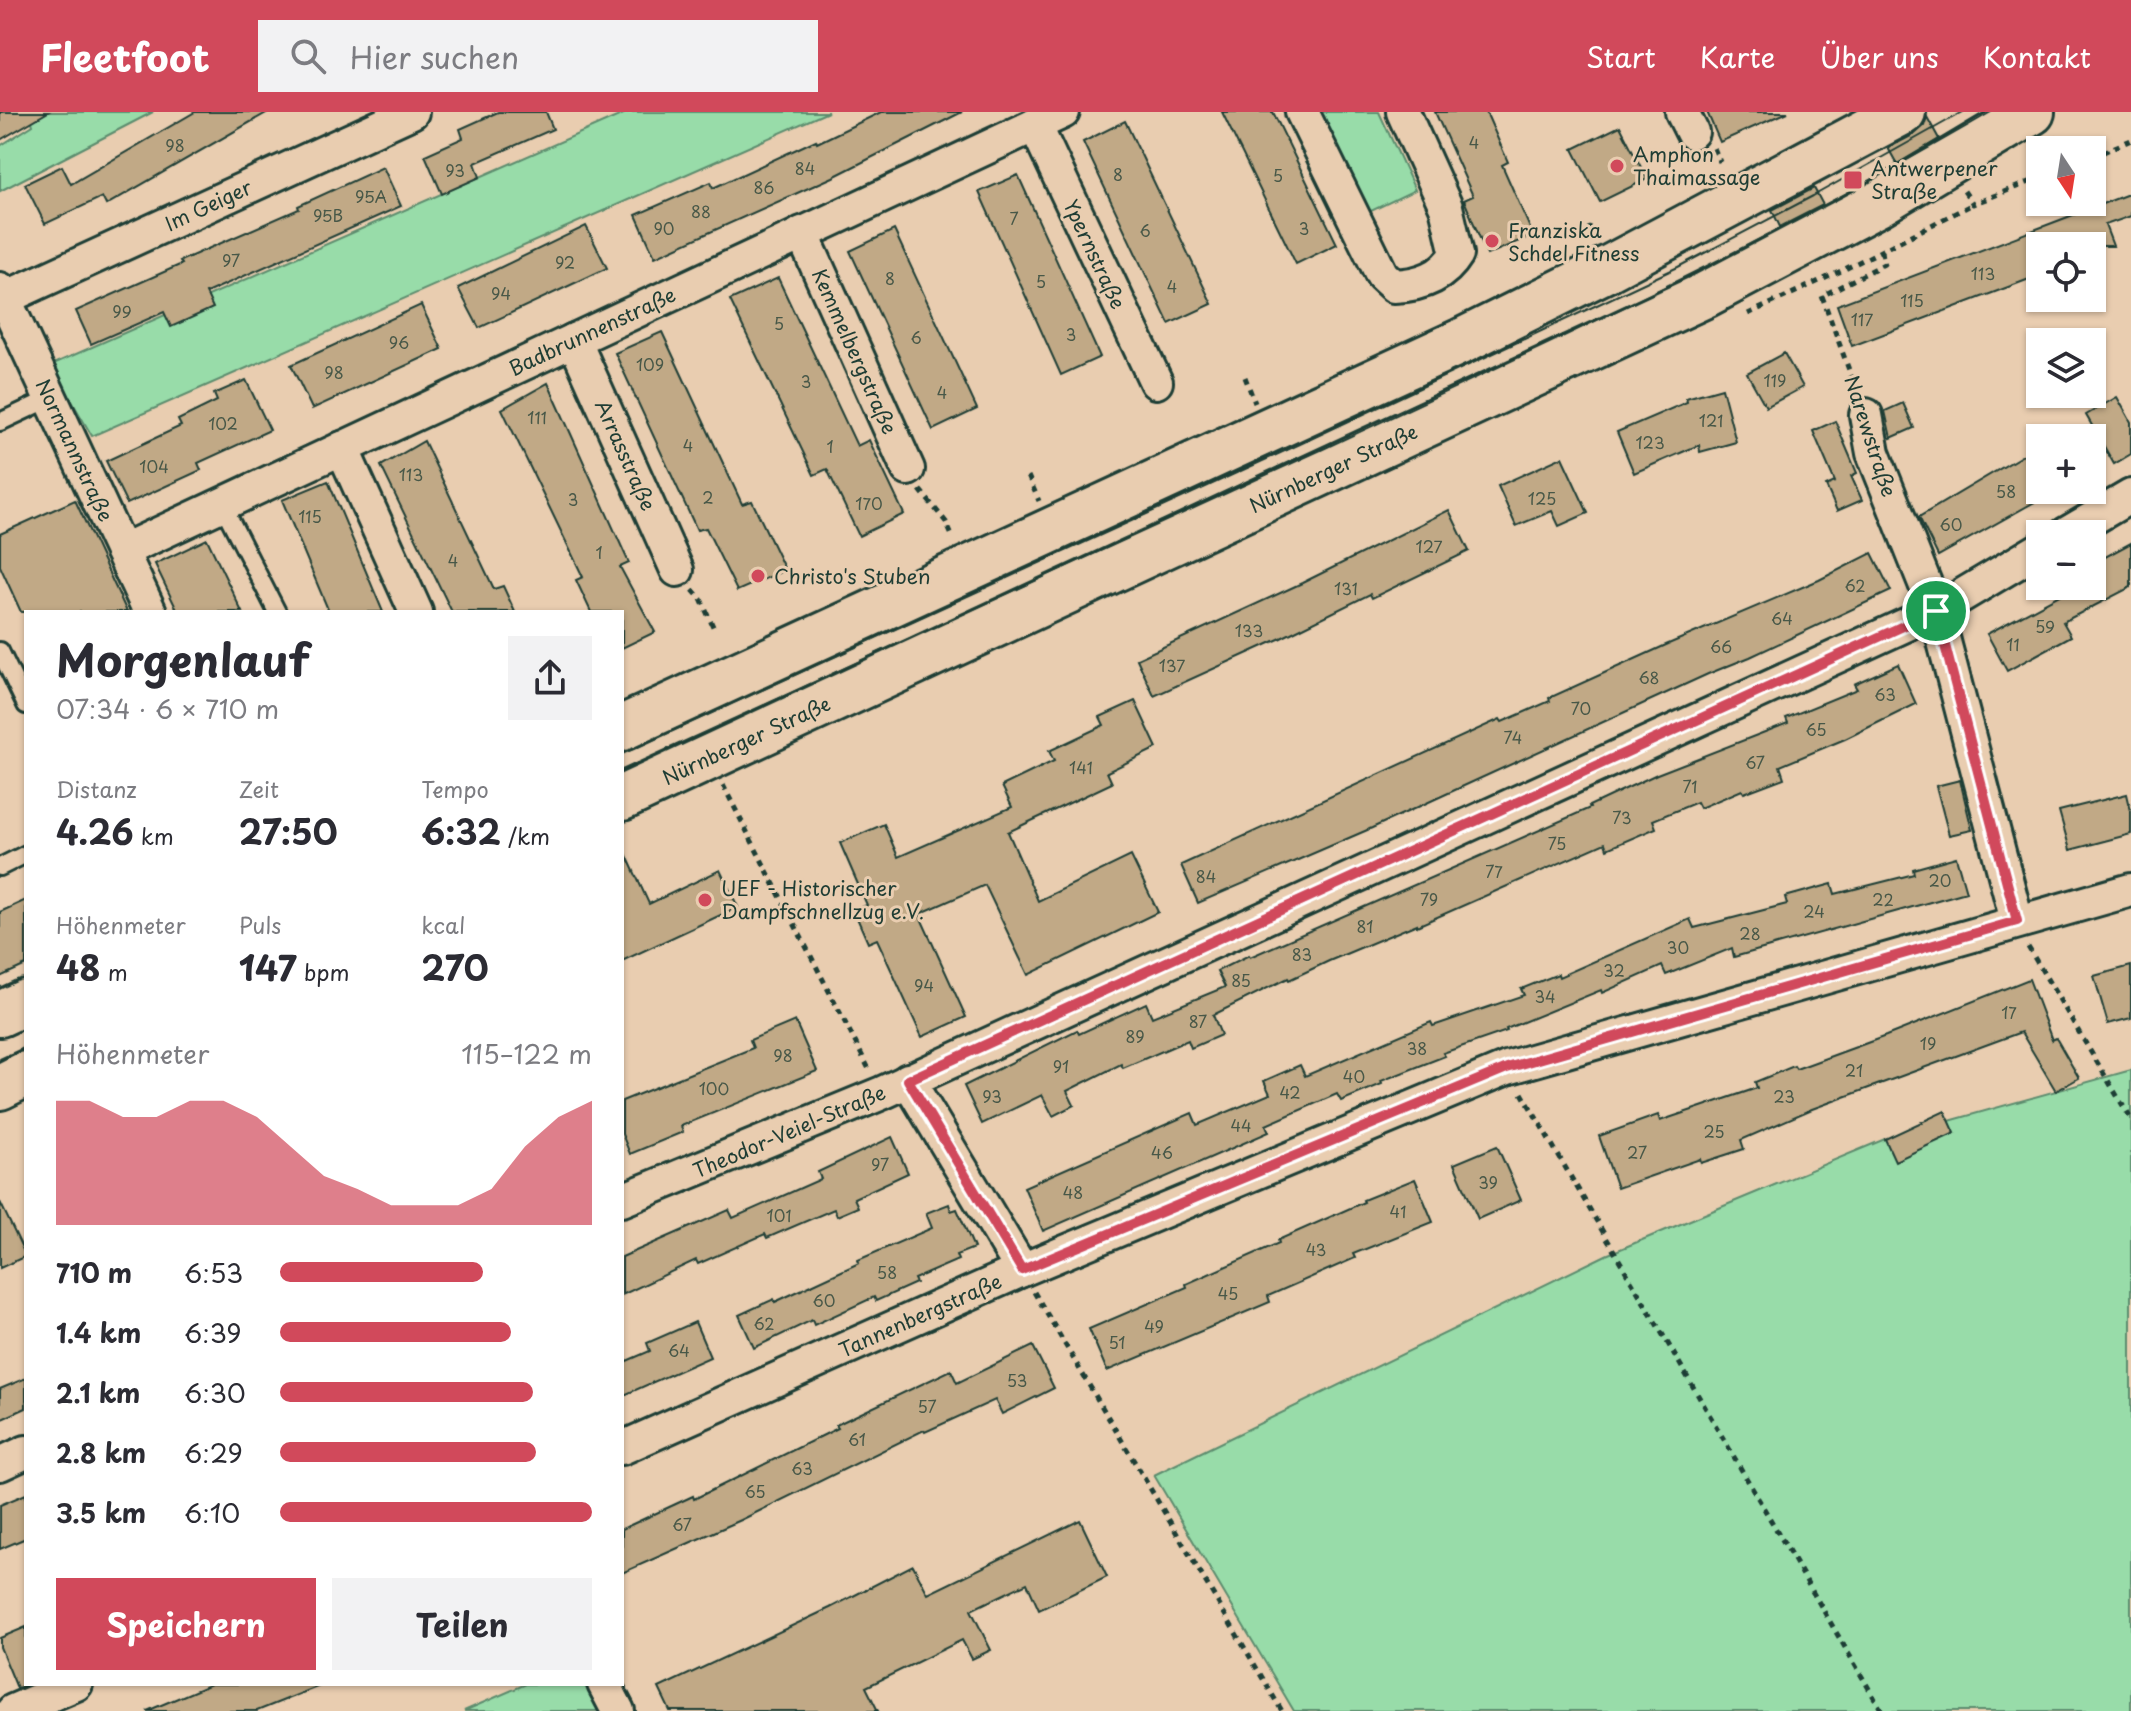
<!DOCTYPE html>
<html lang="de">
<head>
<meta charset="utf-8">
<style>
  body { margin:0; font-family:"Playpen Sans",sans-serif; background:#f2f2f3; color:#2b2b33; height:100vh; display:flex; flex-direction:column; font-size:30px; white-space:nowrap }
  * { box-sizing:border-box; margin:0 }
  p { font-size:26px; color:#7c7c81 }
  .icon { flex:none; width:44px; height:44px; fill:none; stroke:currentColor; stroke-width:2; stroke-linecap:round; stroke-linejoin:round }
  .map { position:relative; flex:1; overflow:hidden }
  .sheet { position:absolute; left:24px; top:498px; width:600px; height:1076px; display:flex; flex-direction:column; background:#fff; border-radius:0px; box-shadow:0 2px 6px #0004 }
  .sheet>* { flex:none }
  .needle { width:52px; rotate:168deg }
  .buttons { position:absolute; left:2026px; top:24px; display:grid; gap:16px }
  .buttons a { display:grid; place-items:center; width:80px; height:80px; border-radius:0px; background:#fff; box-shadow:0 2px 6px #0004; font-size:40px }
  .pin { position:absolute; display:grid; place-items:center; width:68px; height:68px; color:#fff; margin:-34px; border:4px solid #fff; border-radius:50%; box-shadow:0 2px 8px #0007 }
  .round { display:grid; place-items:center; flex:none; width:84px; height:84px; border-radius:0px; background:#f2f2f3 }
  .summary { display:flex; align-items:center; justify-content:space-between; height:136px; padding:0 32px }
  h1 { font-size:44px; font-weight:700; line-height:60px }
  .figures { display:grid; grid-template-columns:repeat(3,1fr); gap:12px; height:136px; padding:8px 32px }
  .figures div { display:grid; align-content:center }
  .figures b { font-size:34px; font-weight:700 }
  .figures small { font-size:22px; font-weight:400 }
  .figures p { font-size:22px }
  .chart { height:224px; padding:16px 32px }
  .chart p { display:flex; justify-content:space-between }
  .chart svg { width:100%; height:144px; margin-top:8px; fill:#d1495b; opacity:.7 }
  .cta { display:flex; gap:16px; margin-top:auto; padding:16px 32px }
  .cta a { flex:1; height:92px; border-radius:0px; background:#d1495b; color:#fff; font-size:32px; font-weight:700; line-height:92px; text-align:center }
  .cta a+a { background:#f2f2f3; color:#2b2b33 }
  ul { padding:0 32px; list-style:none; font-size:26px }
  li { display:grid; grid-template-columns:128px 96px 1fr; align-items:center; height:60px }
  li i { height:20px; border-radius:10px; background:#d1495b }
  header { display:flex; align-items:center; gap:48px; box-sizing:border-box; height:112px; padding:0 40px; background:#d1495b; color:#fff }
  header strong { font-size:38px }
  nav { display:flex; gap:44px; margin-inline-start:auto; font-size:28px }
  .search { width:560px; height:72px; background:#f2f2f3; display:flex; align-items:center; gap:20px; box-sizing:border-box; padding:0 28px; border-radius:0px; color:#7c7c81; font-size:30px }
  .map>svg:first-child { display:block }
</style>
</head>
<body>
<header>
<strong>Fleetfoot</strong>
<div class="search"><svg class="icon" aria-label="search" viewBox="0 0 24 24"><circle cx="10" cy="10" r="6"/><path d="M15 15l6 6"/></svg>Hier suchen</div>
<nav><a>Start</a><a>Karte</a><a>Über uns</a><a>Kontakt</a></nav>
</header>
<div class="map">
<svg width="2131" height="1599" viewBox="0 0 2131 1599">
  <rect width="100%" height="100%" fill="#e9cdb0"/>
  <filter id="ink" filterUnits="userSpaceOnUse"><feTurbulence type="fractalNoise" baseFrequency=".0125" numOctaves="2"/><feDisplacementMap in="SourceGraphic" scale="16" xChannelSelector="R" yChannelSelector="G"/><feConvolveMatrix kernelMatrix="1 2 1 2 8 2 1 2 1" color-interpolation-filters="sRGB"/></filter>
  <g filter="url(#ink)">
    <g fill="#98dca9" stroke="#5c8c6e" stroke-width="2">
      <polygon points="29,0 153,0 0,79 0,34 33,13"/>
      <polygon points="628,0 828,0 92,324 51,253"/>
      <polygon points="1321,0 1379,0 1415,78 1367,101"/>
      <polygon points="2131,958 2131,1599 1294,1599 1154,1363 1606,1143 1885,1027"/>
      <polygon points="526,1572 591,1572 605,1599 464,1599"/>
    </g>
    <g fill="#c1a986" stroke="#1f3d34" stroke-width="2">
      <polygon points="0,0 48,0 0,28"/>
      <polygon points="195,0 268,0 106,93 102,85 45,112 25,72 62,54 71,72"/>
      <polygon points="498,0 546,0 553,17 475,51 480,65 442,82 425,43 463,26 460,17"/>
      <polygon points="881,0 962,0 833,65 655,145 636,103 711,70 713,76 816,28 817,31"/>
      <polygon points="1222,0 1273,0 1337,132 1296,152"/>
      <polygon points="1435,0 1486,0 1508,50 1502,53 1533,123 1487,143 1464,88 1473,84"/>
      <polygon points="1707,0 1788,0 1720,30"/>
      <polygon points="1927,5 1939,27 1897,52 1888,36 1915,22 1924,14"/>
      <polygon points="1125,9 1212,192 1169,212 1083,30"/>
      <polygon points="1620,14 1647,67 1600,90 1573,37"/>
      <polygon points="383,55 401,94 206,181 213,196 171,215 164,200 91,232 76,199 182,152 180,149 299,97 298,94"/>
      <polygon points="1018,63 1100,245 1061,263 979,80"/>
      <polygon points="1814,76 1823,93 1780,115 1772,98"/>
      <polygon points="2131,81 2131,104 2105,113 2113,134 2040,134 2040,163 1852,234 1837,193"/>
      <polygon points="586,114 607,156 479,216 458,176"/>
      <polygon points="894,118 977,297 933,318 850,139"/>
      <polygon points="778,166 857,334 869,328 904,402 859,424 827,357 814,363 730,188"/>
      <polygon points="421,193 442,237 312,297 291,253"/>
      <polygon points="662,220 742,392 752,389 785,458 737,479 706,416 697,418 615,241"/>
      <polygon points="1784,241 1803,275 1766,295 1747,261"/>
      <polygon points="246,268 270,318 198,351 201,358 127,392 106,349 181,314 178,308 217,289 214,282"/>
      <polygon points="548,271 629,451 620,455 655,520 622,536 622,500 591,500 576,468 583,465 502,297"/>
      <polygon points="1722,276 1736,330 1700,340 1699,333 1634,361 1617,320 1687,290 1686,286"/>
      <polygon points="2117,285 2131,310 2131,342 2114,352 2086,303"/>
      <polygon points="1903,291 1914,316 1891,326 1885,299"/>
      <polygon points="1835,309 1857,361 1851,364 1862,388 1837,399 1826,374 1835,370 1813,319"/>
      <polygon points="424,329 494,477 503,474 515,500 452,500 381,354"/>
      <polygon points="2040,333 2040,387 1938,444 1919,405"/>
      <polygon points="1562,345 1588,401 1559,414 1552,399 1516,414 1498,374"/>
      <polygon points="328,369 383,500 329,500 282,388"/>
      <polygon points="75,388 127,500 21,500 0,454 0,422"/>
      <polygon points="1449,398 1469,439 1372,486 1370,482 1279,527 1154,584 1137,547 1302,471"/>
      <polygon points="207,427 242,500 178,500 155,452"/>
      <polygon points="2131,431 2131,475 2063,510 2071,524 2007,559 1987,522 2076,474 2092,474 2092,452"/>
      <polygon points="1872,441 1891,479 1750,545 1708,562 1372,716 1198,791 1181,753 1500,607 1502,610 1550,589 1549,586 1666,533 1819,468"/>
      <polygon points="1898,552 1916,592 1845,627 1780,654 1784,666 1744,681 1742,678 1700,696 1697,690 1653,708 1656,716 1607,737 1605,731 1417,814 1417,812 1329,849 1289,868 1288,866 1213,903 1221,923 1191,936 1188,928 1123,956 1121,952 1067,979 1074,993 1053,1004 1042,983 982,1012 964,974 1077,918 1079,922 1146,891 1152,905 1225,875 1217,859 1249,843 1250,845 1590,696 1589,694 1657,662 1788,611 1786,606 1857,577 1854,572"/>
      <polygon points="1135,589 1157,636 1107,660 1112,671 1008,720 1038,789 1131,744 1158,800 1028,863 985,773 919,802 966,905 922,925 877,827 868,831 854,799 867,793 840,731 884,712 898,745 1012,695 1002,674 1054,649 1049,639 1104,613 1100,605"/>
      <polygon points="1960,668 1972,718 1949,723 1936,674"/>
      <polygon points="2127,682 2131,699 2131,722 2070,738 2059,699"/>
      <polygon points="622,733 649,792 720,758 738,795 622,849"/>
      <polygon points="1956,745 1966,780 1734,845 1732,836 1666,863 1662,854 1602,881 1601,878 1506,917 1507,919 1443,941 1445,944 1381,969 1382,972 1341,989 1337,982 1266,1013 1269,1020 1043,1119 1024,1075 1192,1001 1197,1013 1270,982 1264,969 1300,953 1305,964 1431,910 1433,914 1524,883 1521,877 1558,862 1559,865 1690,807 1694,816 1787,792 1785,785 1832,772 1835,782 1914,762 1913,757"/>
      <polygon points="26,788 26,853 0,865 0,800"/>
      <polygon points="2131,854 2131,906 2108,912 2094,864"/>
      <polygon points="2029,867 2052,928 2056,926 2079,966 2056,979 2021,920 1812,997 1741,1028 1744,1037 1701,1051 1700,1047 1617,1076 1599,1024 1658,1003 1660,1009 1757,976 1755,970 1794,954 1796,957 1886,924"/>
      <polygon points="795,909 817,959 681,1014 683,1020 630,1042 622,1022 622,989 753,936 750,928"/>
      <polygon points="1945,999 1955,1021 1895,1049 1885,1027"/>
      <polygon points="892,1025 908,1061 854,1086 858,1095 837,1104 834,1097 767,1126 765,1122 698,1152 696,1148 622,1183 622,1145 729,1098 733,1106 821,1067 818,1060"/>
      <polygon points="1497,1034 1521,1088 1478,1107 1454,1052"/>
      <polygon points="1415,1067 1433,1110 1353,1142 1355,1146 1268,1184 1270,1190 1107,1259 1089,1217 1187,1175 1186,1172 1279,1131 1278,1128 1364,1090 1363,1088"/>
      <polygon points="0,1090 26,1144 0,1156"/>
      <polygon points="949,1092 951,1099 957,1097 974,1136 956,1143 958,1148 914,1167 916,1171 876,1189 874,1185 814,1213 812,1208 754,1236 739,1203 774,1187 775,1190 859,1151 858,1148 932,1116 926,1101"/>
      <polygon points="695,1210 710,1245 622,1284 622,1251 650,1239 647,1231"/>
      <polygon points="1033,1234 1054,1276 1002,1302 995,1288 925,1320 924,1318 741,1408 622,1461 622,1417 693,1384 694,1387 838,1316 836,1313 951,1258 957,1271"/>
      <polygon points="26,1266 26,1296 0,1308 0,1277"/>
      <polygon points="26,1382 26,1426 0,1437 0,1393"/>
      <polygon points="1080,1408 1107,1465 1039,1498 1027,1471 971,1498 991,1538 972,1547 962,1528 866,1575 878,1599 670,1599 659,1576 830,1496 913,1453 928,1482"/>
      <polygon points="26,1515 26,1573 17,1576 0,1535 0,1526"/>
      <polygon points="211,1572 322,1572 322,1573 257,1599 147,1599"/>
    </g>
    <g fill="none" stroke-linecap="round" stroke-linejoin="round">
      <g stroke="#1f3d34" stroke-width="22">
        <g id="service">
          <polyline points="0,310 51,286"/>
          <polyline points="222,392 277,500"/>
          <polyline points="0,539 26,593"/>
          <polyline points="0,755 26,742"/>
        </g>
      </g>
      <g stroke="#1f3d34" stroke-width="38">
        <g id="minor">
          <path d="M1302,0L1382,163L1394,174C1421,173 1443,165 1457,142L1446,95L1403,0"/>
          <polyline points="1682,0 1692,20"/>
          <polyline points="1035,13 1156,270"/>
          <polyline points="802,121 908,357"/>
          <polyline points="0,177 150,500"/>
          <polyline points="5,186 412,0"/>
          <polyline points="574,228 677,458"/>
          <polyline points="1866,303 1873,341 1936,499 2017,809"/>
          <polyline points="342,336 416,500"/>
          <polyline points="2066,422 2131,384"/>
          <polyline points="122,439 1063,0"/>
          <polyline points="908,968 1022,1158"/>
          <polyline points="622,1088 882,981 1936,499 2040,437"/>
          <polyline points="622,1336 1022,1158 1507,956 2131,778"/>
          <polyline points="0,1352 26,1340"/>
          <polyline points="604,1572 618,1599"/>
          <polyline points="13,1599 76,1572"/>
        </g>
      </g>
      <g stroke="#1f3d34" stroke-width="50">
        <g id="secondary">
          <polyline points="622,616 1462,229 1609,156 1903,0"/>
          <polyline points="622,686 1705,183 1878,92 2032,0"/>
          <polyline points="0,902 26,890"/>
          <polyline points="0,975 26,962"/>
        </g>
      </g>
      <g stroke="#1f3d34" stroke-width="5" stroke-dasharray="6 6" stroke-linecap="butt">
        <polyline points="2054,25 2061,38"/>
        <polyline points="1714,36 1720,50"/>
        <polyline points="2092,45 2131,28"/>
        <polyline points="1964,79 1973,92 2040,66"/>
        <polyline points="1589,114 1595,127"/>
        <polyline points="1748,202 1839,160 1973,92"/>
        <polyline points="1245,265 1255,291"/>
        <polyline points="1857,280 1822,184 1884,152 1882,139"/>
        <polyline points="1028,364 1039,389"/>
        <polyline points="920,378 946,410 953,426"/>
        <polyline points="693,478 701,487 715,519"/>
        <polyline points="723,673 870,959"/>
        <polyline points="2028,835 2131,1007"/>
        <polyline points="1522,981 1882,1599"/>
        <polyline points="1034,1180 1282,1599"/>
      </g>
      <use href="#service" stroke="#e9cdb0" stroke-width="16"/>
      <use href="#minor" stroke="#e9cdb0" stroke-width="32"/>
      <use href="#secondary" stroke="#e9cdb0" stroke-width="44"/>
      <g stroke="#1f3d34" stroke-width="2">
        <polyline points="622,642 1300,332 1678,155 1813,84 1963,0"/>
        <path d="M622,658C856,551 1090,445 1323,337C1550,232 1775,127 1991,0"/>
        <polyline points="0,947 26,935"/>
      </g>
    </g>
  </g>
  <g fill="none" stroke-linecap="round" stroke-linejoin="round" filter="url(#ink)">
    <g stroke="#fff" stroke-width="16">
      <polygon id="route" points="1936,499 2017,809 1507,956 1022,1158 908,968"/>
    </g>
    <use href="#route" stroke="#d1495b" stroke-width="10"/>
  </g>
  <g fill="#d1495b" stroke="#e9cdb0" stroke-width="3">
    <circle cx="1617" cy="54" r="8"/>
    <rect x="1843" y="58" width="20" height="20" rx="4"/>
    <circle cx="1492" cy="129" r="8"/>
    <circle cx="758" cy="464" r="8"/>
    <circle cx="705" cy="788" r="8"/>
  </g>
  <g text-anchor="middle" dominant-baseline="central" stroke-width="6" stroke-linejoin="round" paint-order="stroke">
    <g font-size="16" fill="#485848">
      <text x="1474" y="30">4</text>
      <text x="175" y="33">98</text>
      <text x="805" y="56">84</text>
      <text x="455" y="58">93</text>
      <text x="1118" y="62">8</text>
      <text x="1278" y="63">5</text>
      <text x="764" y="75">86</text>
      <text x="371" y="84">95A</text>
      <text x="701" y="99">88</text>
      <text x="328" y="103">95B</text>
      <text x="1014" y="106">7</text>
      <text x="664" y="116">90</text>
      <text x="1304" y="116">3</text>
      <text x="1145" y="118">6</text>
      <text x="231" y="148">97</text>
      <text x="565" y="150">92</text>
      <text x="1983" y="161">113</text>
      <text x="890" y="166">8</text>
      <text x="1041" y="169">5</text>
      <text x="1172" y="174">4</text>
      <text x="501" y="181">94</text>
      <text x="1912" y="188">115</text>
      <text x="122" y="199">99</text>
      <text x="1862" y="207">117</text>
      <text x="779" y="211">5</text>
      <text x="1071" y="222">3</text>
      <text x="916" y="225">6</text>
      <text x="399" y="230">96</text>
      <text x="650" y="252">109</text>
      <text x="334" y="260">98</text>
      <text x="1775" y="268">119</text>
      <text x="806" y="269">3</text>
      <text x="942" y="280">4</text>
      <text x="537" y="305">111</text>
      <text x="1711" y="308">121</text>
      <text x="223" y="311">102</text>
      <text x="1650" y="330">123</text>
      <text x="688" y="333">4</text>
      <text x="830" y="334">1</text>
      <text x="154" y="354">104</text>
      <text x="411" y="362">113</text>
      <text x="2006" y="379">58</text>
      <text x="708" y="385">2</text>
      <text x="1542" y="386">125</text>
      <text x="573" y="387">3</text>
      <text x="869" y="391">170</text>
      <text x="310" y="404">115</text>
      <text x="1951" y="412">60</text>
      <text x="1429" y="434">127</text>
      <text x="599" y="440">1</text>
      <text x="453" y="448">4</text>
      <text x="1855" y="473">62</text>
      <text x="1346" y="476">131</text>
      <text x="1782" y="506">64</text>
      <text x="2045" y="514">59</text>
      <text x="1249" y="518">133</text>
      <text x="2013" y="532">11</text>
      <text x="1721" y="534">66</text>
      <text x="1172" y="553">137</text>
      <text x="1649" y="565">68</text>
      <text x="1885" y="582">63</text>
      <text x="1581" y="596">70</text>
      <text x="1816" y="617">65</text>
      <text x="1513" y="625">74</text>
      <text x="1755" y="650">67</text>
      <text x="1081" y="655">141</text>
      <text x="1690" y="674">71</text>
      <text x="1622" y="705">73</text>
      <text x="1557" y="731">75</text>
      <text x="1494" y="759">77</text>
      <text x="1206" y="764">84</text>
      <text x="1940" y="768">20</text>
      <text x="1429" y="787">79</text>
      <text x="1883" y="787">22</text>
      <text x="1814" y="799">24</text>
      <text x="1365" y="814">81</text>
      <text x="1750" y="821">28</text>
      <text x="1678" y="835">30</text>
      <text x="1302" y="842">83</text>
      <text x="1614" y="858">32</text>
      <text x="1241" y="868">85</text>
      <text x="924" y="873">94</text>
      <text x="1545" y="884">34</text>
      <text x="2009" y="900">17</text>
      <text x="1198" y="909">87</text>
      <text x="1135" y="924">89</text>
      <text x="1928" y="931">19</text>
      <text x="1417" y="936">38</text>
      <text x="783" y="943">98</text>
      <text x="1061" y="954">91</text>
      <text x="1854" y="958">21</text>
      <text x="1354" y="964">40</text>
      <text x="714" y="976">100</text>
      <text x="1290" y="980">42</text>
      <text x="992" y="984">93</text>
      <text x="1784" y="984">23</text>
      <text x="1241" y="1013">44</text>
      <text x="1714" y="1019">25</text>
      <text x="1162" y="1040">46</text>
      <text x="1637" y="1040">27</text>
      <text x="880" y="1052">97</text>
      <text x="1488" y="1070">39</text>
      <text x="1073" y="1080">48</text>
      <text x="1398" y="1099">41</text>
      <text x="779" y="1103">101</text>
      <text x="1316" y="1137">43</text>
      <text x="887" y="1160">58</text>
      <text x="1228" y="1181">45</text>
      <text x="824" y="1188">60</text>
      <text x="764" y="1211">62</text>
      <text x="1154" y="1214">49</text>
      <text x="1117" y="1230">51</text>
      <text x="679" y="1238">64</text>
      <text x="1017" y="1268">53</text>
      <text x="927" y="1294">57</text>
      <text x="857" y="1327">61</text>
      <text x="802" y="1356">63</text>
      <text x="755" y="1379">65</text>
      <text x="682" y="1412">67</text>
    </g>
    <g font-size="20" fill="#1f3d34" stroke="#e9cdb0" text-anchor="start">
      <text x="1633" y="42">Amphon<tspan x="1633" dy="23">Thaimassage</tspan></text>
      <text x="1871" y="56">Antwerpener<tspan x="1871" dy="23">Straße</tspan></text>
      <text x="1508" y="118">Franziska<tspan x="1508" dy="23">Schdel Fitness</tspan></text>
      <text x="774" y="464">Christo's Stuben</text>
      <text x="721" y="776">UEF - Historischer<tspan x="721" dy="23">Dampfschnellzug e.V.</tspan></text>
    </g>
    <g font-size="20" fill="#1f3d34" stroke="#e9cdb0">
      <text transform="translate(208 93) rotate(-25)">Im Geiger</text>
      <text transform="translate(1095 142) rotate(65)">Ypernstraße</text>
      <text transform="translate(592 219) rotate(-25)">Badbrunnenstraße</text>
      <text transform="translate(855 239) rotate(66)">Kemmelbergstraße</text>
      <text transform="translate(1871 324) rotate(72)">Narewstraße</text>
      <text transform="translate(75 338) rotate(65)">Normannstraße</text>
      <text transform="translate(626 343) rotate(66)">Arrasstraße</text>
      <text transform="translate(1333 356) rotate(-25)">Nürnberger Straße</text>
      <text transform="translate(746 628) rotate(-25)">Nürnberger Straße</text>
      <text transform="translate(789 1019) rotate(-23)">Theodor-Veiel-Straße</text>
      <text transform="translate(920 1203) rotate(-24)">Tannenbergstraße</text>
    </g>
  </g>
</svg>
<div class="buttons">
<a><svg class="needle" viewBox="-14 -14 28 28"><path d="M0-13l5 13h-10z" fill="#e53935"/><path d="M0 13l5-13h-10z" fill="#7c7c81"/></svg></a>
<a><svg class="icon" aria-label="locate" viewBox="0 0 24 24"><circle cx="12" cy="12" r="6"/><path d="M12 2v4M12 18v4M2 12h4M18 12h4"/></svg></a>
<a><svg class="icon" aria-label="layers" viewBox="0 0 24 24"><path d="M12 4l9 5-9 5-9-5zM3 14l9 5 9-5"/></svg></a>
<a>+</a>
<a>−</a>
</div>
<div class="pin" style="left:1936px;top:499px;background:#1e9e55"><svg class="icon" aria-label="arrive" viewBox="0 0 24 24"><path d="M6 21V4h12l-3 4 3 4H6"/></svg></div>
<section class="sheet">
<div class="summary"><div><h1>Morgenlauf</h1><p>07:34 · 6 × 710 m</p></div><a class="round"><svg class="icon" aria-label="share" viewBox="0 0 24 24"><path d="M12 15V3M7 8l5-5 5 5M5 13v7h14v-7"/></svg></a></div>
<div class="figures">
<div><p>Distanz</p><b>4.26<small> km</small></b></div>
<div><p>Zeit</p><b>27:50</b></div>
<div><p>Tempo</p><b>6:32<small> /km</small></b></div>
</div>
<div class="figures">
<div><p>Höhenmeter</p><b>48<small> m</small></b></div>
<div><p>Puls</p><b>147<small> bpm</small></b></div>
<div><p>kcal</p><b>270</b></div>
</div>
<div class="chart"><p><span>Höhenmeter</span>115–122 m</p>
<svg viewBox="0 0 160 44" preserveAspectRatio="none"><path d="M0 44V6L10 6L20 11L30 11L40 6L50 6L60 11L70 20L80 29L90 33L100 38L110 38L120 38L130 33L140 20L150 11L160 6V44z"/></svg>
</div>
<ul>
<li><b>710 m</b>6:53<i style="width:65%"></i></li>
<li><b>1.4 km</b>6:39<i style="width:74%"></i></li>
<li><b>2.1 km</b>6:30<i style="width:81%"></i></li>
<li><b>2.8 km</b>6:29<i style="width:82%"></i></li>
<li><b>3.5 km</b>6:10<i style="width:100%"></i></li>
</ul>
<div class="cta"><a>Speichern</a><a>Teilen</a></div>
</section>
</div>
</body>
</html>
